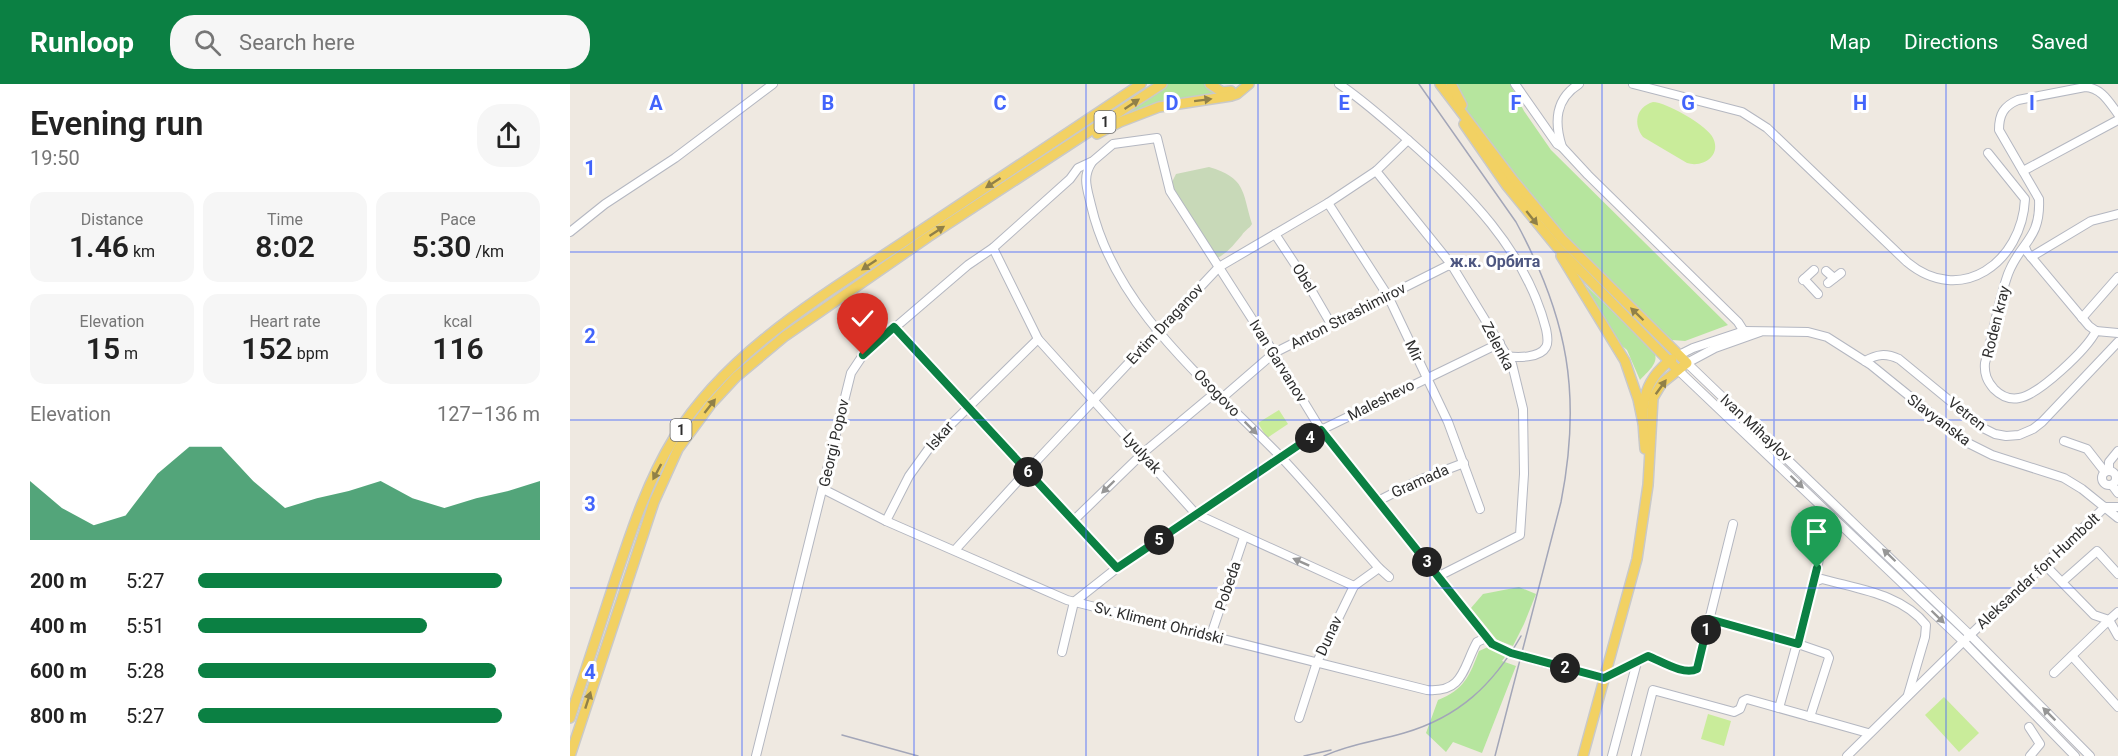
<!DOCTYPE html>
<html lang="en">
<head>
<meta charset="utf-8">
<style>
  body { margin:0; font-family:Roboto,sans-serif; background:#f6f6f6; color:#222; height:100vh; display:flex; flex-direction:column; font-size:22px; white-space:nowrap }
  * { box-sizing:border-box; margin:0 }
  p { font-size:20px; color:#767676 }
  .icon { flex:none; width:33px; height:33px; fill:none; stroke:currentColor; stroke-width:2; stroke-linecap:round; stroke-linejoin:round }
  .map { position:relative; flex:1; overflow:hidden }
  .details { display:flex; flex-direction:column; background:#fff; width:570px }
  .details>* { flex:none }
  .pin { position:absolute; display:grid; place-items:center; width:51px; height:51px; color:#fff; margin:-62px -26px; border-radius:50% 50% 50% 0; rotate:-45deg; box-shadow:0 0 6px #0007 }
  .pin .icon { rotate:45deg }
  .km { position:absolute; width:30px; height:30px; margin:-15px; border-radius:50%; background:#222; color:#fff; font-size:16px; line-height:30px; text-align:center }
  .round { display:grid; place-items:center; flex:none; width:63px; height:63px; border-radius:24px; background:#f6f6f6 }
  .summary { display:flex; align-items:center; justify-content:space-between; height:102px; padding:0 30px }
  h1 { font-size:33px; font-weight:600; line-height:45px }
  .metrics { display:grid; grid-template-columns:repeat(3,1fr); gap:9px; height:102px; padding:6px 30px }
  .metrics div { display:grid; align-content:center; border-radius:15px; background:#f6f6f6; text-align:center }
  .metrics b { font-size:30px; font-weight:600 }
  .metrics small { font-size:16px; font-weight:400 }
  .metrics p { font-size:16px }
  .chart { height:168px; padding:12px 30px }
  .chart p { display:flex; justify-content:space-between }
  .chart svg { width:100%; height:108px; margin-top:6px; fill:#0b8043; opacity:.7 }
  ul { padding:0 30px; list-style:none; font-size:20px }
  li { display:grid; grid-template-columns:96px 72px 1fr; align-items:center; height:45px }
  li i { height:15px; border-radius:8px; background:#0b8043 }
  header { display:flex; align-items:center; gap:36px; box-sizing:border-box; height:84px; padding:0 30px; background:#0b8043; color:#fff }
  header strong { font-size:28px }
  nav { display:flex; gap:33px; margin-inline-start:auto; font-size:21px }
  .search { width:420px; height:54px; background:#f6f6f6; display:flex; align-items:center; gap:15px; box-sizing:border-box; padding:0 21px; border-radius:24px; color:#767676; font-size:22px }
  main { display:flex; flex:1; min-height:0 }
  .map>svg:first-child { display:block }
</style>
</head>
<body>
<header>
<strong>Runloop</strong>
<div class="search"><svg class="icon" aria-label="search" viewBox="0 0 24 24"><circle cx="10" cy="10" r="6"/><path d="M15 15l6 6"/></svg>Search here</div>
<nav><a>Map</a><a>Directions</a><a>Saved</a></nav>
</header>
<main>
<section class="details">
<div class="summary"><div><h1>Evening run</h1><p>19:50</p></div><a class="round"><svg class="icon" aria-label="share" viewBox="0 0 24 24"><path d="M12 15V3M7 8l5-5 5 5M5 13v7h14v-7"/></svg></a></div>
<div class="metrics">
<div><p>Distance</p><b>1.46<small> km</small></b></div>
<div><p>Time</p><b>8:02</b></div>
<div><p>Pace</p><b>5:30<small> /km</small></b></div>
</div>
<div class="metrics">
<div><p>Elevation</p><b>15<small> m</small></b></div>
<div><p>Heart rate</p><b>152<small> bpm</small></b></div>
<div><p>kcal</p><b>116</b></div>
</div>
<div class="chart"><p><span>Elevation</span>127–136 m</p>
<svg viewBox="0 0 160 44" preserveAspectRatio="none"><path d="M0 44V20L10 31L20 38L30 34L40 17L50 6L60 6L70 20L80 31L90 27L100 24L110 20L120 27L130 31L140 27L150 24L160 20V44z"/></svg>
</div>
<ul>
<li><b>200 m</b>5:27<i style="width:89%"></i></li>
<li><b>400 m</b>5:51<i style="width:67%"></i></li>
<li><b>600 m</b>5:28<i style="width:87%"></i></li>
<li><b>800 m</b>5:27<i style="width:89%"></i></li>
</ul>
</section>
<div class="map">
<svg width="1548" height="672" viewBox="0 0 1548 672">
  <rect width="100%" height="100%" fill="#efe9e1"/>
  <g fill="#b6e59e">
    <polygon points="598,0 634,0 647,10 549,34"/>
    <polygon points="885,0 940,0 954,27 981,66 1158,241 1115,257 1102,256 1057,215 1002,159 938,85 894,23"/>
    <path d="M1007,193L1084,268C1090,279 1077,288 1070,296L1057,266L1050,260Z"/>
    <polygon points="949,503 966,510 954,540 943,562 927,556 901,524 913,510"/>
    <path d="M918,563L937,570L932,577L946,582L912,669L883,658L876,668L856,649L868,616C894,606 900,591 909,567Z"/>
  </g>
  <path fill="#c8d9b8" d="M639,83C676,94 672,107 682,140C679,145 675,146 672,151C665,159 658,169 647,174L603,103L602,98L606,90Z"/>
  <g fill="#c9ec9a">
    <path d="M1083,18C1096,18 1138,42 1143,54C1152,72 1132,84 1117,79L1073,53C1063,40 1066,23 1083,18Z"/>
    <polygon points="709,326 718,340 697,354 688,339"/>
    <polygon points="1374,613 1409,649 1389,668 1355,631"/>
    <polygon points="1138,630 1161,637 1154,662 1131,655"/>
  </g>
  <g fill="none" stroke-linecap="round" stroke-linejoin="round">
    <g stroke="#b4b7c1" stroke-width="10">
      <g id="minor">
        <path d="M769,0C793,16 815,36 837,55C896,107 956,166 976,245C977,250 979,258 976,263C970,274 947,274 937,272"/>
        <polyline points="945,0 987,60 992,63 1018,91 1168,238 1175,249"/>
        <path d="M1063,0L1172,28L1197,44L1337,178C1391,223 1452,178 1455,115L1418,69"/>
        <path d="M1548,30C1539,18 1532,4 1515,3L1448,16C1434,22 1429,30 1429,46L1469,115C1471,156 1450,158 1438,190C1428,218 1423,250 1415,279C1414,290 1417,297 1424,305C1431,312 1439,316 1449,314C1469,311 1517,265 1526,247L1548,249"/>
        <path d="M992,63C984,38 985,15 1009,0"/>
        <path d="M522,78C512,93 517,104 521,121C545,226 638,298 710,372C744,408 776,447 809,484L819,493"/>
        <polyline points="806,87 881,180 942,280 953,325 954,390 950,451 869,492"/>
        <polyline points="1453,87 1548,36"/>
        <polyline points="758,119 818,212 878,338 910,425"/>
        <polyline points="0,148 35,120 105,74 203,0"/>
        <polyline points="705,150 736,197 761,240"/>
        <polyline points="1455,163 1457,168 1519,242 1526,247"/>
        <polyline points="423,164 468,255 626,430 784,502"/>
        <polyline points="1461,173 1521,137 1548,130"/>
        <polyline points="1256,187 1264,194"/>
        <polyline points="1234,195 1248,210"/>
        <polyline points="1233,196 1244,186"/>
        <polyline points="1258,199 1271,189"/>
        <polyline points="1512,234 1548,193"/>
        <polyline points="324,243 547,484"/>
        <polyline points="1190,248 1145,264 1117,279 1400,551 1520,672"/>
        <polyline points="1109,271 1123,264 1174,247 1238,248 1257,253 1301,281 1396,358 1422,371 1494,394 1512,405 1548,434"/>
        <path d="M1295,277C1307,270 1316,269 1329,275L1413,344L1425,350L1436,352L1449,351L1463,345L1472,338L1548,258"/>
        <polyline points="1108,286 1394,558 1505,672"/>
        <polyline points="652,314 704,269 881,180"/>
        <polyline points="1494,357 1517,365 1535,388"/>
        <circle cx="1539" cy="394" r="7"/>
        <polyline points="1539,387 1539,378 1548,367"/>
        <polyline points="1542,401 1548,409"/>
        <path d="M253,405L316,437L497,516L857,606C894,609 893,583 907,558L916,554"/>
        <polyline points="808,417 849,396 894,379"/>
        <polyline points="1535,423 1548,423"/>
        <polyline points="316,437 339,392 365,356 468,255"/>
        <polyline points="503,437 573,369 646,308"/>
        <polyline points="385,466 457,387 649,183 758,119 806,87 838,56"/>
        <polyline points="1475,481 1524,531 1539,536 1548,528"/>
        <polyline points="1244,498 1255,448"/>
        <polyline points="1492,498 1527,467 1548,490"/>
        <polyline points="1139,535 1228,560 1257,570 1259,574 1240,633"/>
        <polyline points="641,551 674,453"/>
        <polyline points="492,568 504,518 547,484 751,346 930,259"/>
        <polyline points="1502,572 1548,623"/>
        <polyline points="1484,589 1539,536 1548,552"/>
        <path d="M1209,624L1244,498L1252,495C1287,505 1332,510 1356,541L1355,553L1338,611"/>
        <polyline points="729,634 747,578 784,502 809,484"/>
        <polyline points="1459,643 1470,660 1460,672"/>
        <path d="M186,672L281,289L293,271L398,181L423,164L500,95L508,84L523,77L543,60L587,54L600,107L704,269L751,346L869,492L916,554C935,573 1005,586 1034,594L1067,578"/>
        <path d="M1042,672L1067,578L1078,572C1091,577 1114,592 1127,585L1163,440"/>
        <polyline points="1066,672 1083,606 1164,628 1170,625 1173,617 1177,615 1298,649"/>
        <polyline points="1277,672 1400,551 1535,423"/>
      </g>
    </g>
    <g stroke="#c9c9c9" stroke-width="12">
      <g id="major">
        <polyline points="640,0 652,8 661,7"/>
        <polyline points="870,0 943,96 992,155 1117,279 1092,299 1083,314 1078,401 1067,475 1013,672"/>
        <polyline points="881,0 892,21"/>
        <polyline points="894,40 937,102 986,162 1108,286"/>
        <polyline points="527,50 550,38 589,23 661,12 667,10 679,0"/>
        <polyline points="991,172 1055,277 1068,315 1073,339"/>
        <path d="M1075,365C1072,327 1068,300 1102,275"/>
        <path d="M0,634C15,588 30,542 45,496C61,448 77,398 104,354C159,265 256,210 341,153C418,102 495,51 571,0"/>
        <polyline points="0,672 84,418 108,365 141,320 166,293 215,252 358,153 592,0"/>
      </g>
    </g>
    <use href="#minor" stroke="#fff" stroke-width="8"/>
    <use href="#major" stroke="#f2d163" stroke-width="9"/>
    <g stroke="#a3a6b8" stroke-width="1.5">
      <path d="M849,0L946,138C998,234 1012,311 991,418L925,672"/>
      <polyline points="272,651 348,672"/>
      <polyline points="734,672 761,666"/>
      <path d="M754,672C779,660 807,657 834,649C889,633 923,601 951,552"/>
    </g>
  </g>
  <defs><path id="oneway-solid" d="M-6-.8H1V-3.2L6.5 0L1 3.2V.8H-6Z" transform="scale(1.5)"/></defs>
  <g fill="#908048">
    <use href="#oneway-solid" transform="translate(633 16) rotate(-7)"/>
    <use href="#oneway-solid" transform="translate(562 20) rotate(-34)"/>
    <use href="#oneway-solid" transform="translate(423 99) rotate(147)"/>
    <use href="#oneway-solid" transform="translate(962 134) rotate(51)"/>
    <use href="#oneway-solid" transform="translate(367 147) rotate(-33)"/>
    <use href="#oneway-solid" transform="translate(299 181) rotate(146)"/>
    <use href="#oneway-solid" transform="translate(1067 230) rotate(-136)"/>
    <use href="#oneway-solid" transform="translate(1091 303) rotate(-54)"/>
    <use href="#oneway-solid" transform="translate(140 322) rotate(-52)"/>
    <use href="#oneway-solid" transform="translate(87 388) rotate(118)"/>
    <use href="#oneway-solid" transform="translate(18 616) rotate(-72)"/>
  </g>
  <g fill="#969696">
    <use href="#oneway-solid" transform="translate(681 344) rotate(45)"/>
    <use href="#oneway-solid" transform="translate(1227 398) rotate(44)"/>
    <use href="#oneway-solid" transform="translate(538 403) rotate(136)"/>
    <use href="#oneway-solid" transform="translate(1319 471) rotate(-136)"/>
    <use href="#oneway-solid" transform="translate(731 478) rotate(-156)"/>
    <use href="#oneway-solid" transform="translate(1368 533) rotate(44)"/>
    <use href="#oneway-solid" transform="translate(1479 630) rotate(-135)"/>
  </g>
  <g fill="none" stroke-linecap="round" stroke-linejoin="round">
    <g stroke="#fff" stroke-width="12">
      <path id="route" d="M293,271L324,243L547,484L751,346L922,560L941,569L1034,594L1078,572C1091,577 1114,592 1127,585L1139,535L1228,560L1247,484"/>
    </g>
    <use href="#route" stroke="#0b8043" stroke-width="8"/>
  </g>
  <path fill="none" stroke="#4264fb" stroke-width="1.5" stroke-opacity="0.55" d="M172,0V672M344,0V672M516,0V672M688,0V672M860,0V672M1032,0V672M1204,0V672M1376,0V672M0,168H1548M0,336H1548M0,504H1548"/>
  <g text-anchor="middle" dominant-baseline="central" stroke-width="6" stroke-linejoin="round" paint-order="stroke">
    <g fill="#fff" stroke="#6d6d6d" stroke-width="1.5">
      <rect x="524.5" y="27" width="21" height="22" rx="4.5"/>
      <rect x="100.5" y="335" width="21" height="22" rx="4.5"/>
    </g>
    <g font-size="14" font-weight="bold" fill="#2e2e2e">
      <text x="535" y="38">1</text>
      <text x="111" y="346">1</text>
    </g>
    <g font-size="15" fill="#2e2e2e" stroke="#fff">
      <text transform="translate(734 194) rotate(58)">Obel</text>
      <text transform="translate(778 232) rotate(-27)">Anton Strashimirov</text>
      <text transform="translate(1426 238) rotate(-76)">Roden kray</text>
      <text transform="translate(595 240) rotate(-47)">Evtim Draganov</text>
      <text transform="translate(928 262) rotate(62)">Zelenka</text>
      <text transform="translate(844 267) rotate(65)">Mir</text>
      <text transform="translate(708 277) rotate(58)">Ivan Garvanov</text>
      <text transform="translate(647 309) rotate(46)">Osogovo</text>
      <text transform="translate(811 316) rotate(-27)">Maleshevo</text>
      <text transform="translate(1397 330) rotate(38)">Vetren</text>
      <text transform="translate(1369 336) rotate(37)">Slavyanska</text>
      <text transform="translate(1186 344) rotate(43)">Ivan Mihaylov</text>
      <text transform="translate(370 352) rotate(-49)">Iskar</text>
      <text transform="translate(264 359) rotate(-77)">Georgi Popov</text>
      <text transform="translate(572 369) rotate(48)">Lyulyak</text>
      <text transform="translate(850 397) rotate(-24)">Gramada</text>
      <text transform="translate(1468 487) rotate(-43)">Aleksandar fon Humbolt</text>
      <text transform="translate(658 502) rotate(-71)">Pobeda</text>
      <text transform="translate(589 539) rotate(14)">Sv. Kliment Ohridski</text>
      <text transform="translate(759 552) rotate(-65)">Dunav</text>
    </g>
    <g font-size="16" font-weight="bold" fill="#4d5680" stroke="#fff">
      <text x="925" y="177">ж.к. Орбита</text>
    </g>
  </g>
  <g font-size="20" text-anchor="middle" font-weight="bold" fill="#4264fb" stroke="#fff" stroke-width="6" stroke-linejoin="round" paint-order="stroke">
    <text x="86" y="26">A</text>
    <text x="258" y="26">B</text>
    <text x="430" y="26">C</text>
    <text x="602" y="26">D</text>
    <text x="774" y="26">E</text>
    <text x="946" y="26">F</text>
    <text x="1118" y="26">G</text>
    <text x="1290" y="26">H</text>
    <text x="1462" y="26">I</text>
    <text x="20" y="91">1</text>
    <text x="20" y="259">2</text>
    <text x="20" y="427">3</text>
    <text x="20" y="595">4</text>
  </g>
</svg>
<div class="pin" style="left:1247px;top:484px;background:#1e9e55"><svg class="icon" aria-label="arrive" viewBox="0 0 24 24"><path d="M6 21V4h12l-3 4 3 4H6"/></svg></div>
<div class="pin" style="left:293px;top:271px;background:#d93025"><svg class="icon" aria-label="check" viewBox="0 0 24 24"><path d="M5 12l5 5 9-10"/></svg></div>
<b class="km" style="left:1136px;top:546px">1</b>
<b class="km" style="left:995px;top:584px">2</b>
<b class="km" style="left:857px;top:478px">3</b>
<b class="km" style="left:740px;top:354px">4</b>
<b class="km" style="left:589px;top:456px">5</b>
<b class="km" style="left:458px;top:388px">6</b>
</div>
</main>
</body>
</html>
